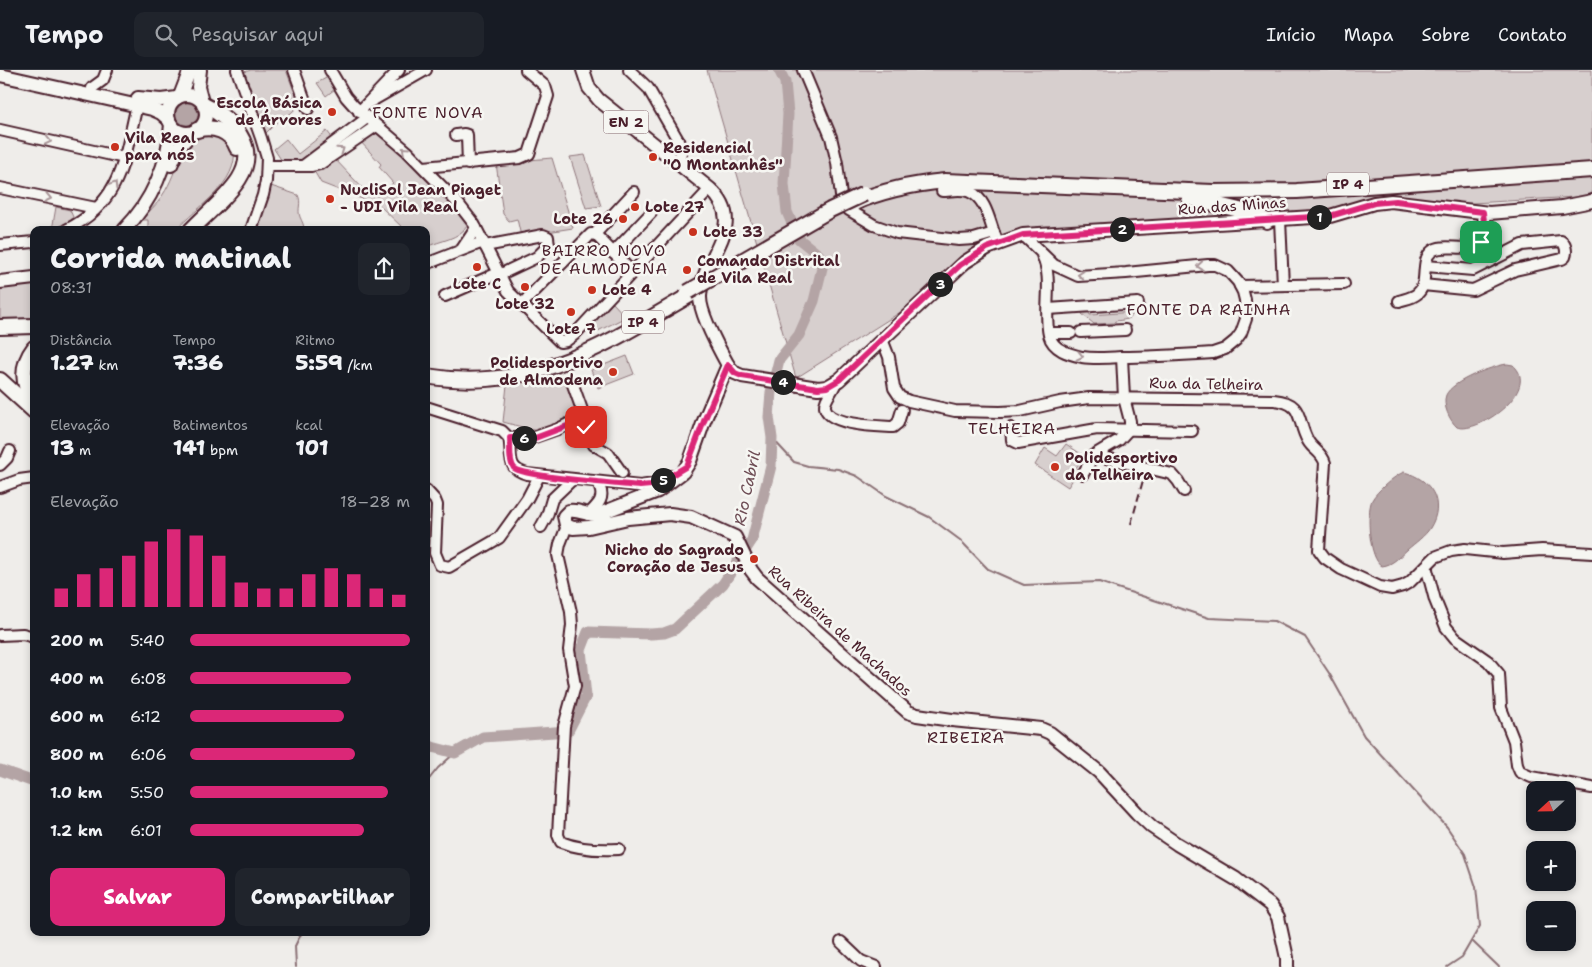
<!DOCTYPE html>
<html lang="pt">
<head>
<meta charset="utf-8">
<style>
  body { margin:0; font-family:"Shantell Sans",sans-serif; background:#20242c; color:#f1f3f6; height:100vh; display:flex; flex-direction:column; font-size:19px; white-space:nowrap }
  * { box-sizing:border-box; margin:0 }
  p { font-size:16px; color:#9ea1a6 }
  .icon { flex:none; width:28px; height:28px; fill:none; stroke:currentColor; stroke-width:2; stroke-linecap:round; stroke-linejoin:round }
  .map { position:relative; flex:1; overflow:hidden }
  .side { position:absolute; left:30px; top:156px; width:400px; height:710px; display:flex; flex-direction:column; background:#171b24; border-radius:10px; box-shadow:0 2px 8px #0003 }
  .side>* { flex:none }
  .needle { width:32px; rotate:248deg }
  .fabs { position:absolute; left:1526px; top:711px; display:grid; gap:10px }
  .fabs a { display:grid; place-items:center; width:50px; height:50px; border-radius:10px; background:#171b24; box-shadow:0 2px 8px #0003; font-size:25px }
  .pin { position:absolute; display:grid; place-items:center; width:42px; height:42px; color:#fff; margin:-21px; border-radius:10px; box-shadow:0 2px 8px #0006 }
  .km { position:absolute; width:25px; height:25px; margin:-12px; border-radius:50%; background:#222; color:#fff; font-size:14px; line-height:25px; text-align:center }
  .round { display:grid; place-items:center; flex:none; width:52px; height:52px; border-radius:10px; background:#20242c }
  .headline { display:flex; align-items:center; justify-content:space-between; height:85px; padding:0 20px }
  h1 { font-size:28px; font-weight:800; line-height:38px }
  .metrics { display:grid; grid-template-columns:repeat(3,1fr); gap:8px; height:85px; padding:5px 20px }
  .metrics div { display:grid; align-content:center }
  .metrics b { font-size:21px; font-weight:800 }
  .metrics small { font-size:14px; font-weight:400 }
  .metrics p { font-size:14px }
  .chart { height:140px; padding:10px 20px }
  .chart p { display:flex; justify-content:space-between }
  .chart svg { width:100%; height:90px; margin-top:5px; stroke:#db2777; stroke-width:6 }
  .button { display:flex; gap:10px; margin-top:auto; padding:10px 20px }
  .button a { flex:1; height:58px; border-radius:10px; background:#db2777; color:#fff; font-size:20px; font-weight:800; line-height:58px; text-align:center }
  .button a+a { background:#20242c; color:#f1f3f6 }
  ul { padding:0 20px; list-style:none; font-size:16px }
  li { display:grid; grid-template-columns:80px 60px 1fr; align-items:center; height:38px }
  li i { height:12px; border-radius:6px; background:#db2777 }
  header { display:flex; align-items:center; gap:30px; box-sizing:border-box; height:70px; padding:0 25px; background:#171b24; border-bottom:1px solid #363941 }
  header strong { font-size:24px }
  nav { display:flex; gap:28px; margin-inline-start:auto; font-size:18px }
  .search { width:350px; height:45px; background:#20242c; display:flex; align-items:center; gap:12px; box-sizing:border-box; padding:0 18px; border-radius:10px; color:#9ea1a6; font-size:19px }
  .map>svg:first-child { display:block }
</style>
</head>
<body>
<header>
<strong>Tempo</strong>
<div class="search"><svg class="icon" aria-label="search" viewBox="0 0 24 24"><circle cx="10" cy="10" r="6"/><path d="M15 15l6 6"/></svg>Pesquisar aqui</div>
<nav><a>Início</a><a>Mapa</a><a>Sobre</a><a>Contato</a></nav>
</header>
<div class="map">
<svg width="1592" height="897" viewBox="0 0 1592 897">
  <rect width="100%" height="100%" fill="#efedea"/>
  <filter id="ink" filterUnits="userSpaceOnUse"><feTurbulence type="fractalNoise" baseFrequency=".02" numOctaves="2"/><feDisplacementMap in="SourceGraphic" scale="10" xChannelSelector="R" yChannelSelector="G"/><feConvolveMatrix kernelMatrix="1 2 1 2 8 2 1 2 1" color-interpolation-filters="sRGB"/></filter>
  <g filter="url(#ink)">
    <g fill="#d7cfce" stroke="#90777c">
      <polygon points="251,0 286,0 294,21 298,19 301,34 283,50 280,49 266,63 244,2"/>
      <polygon points="707,0 1592,0 1592,126 1032,159 796,308"/>
      <polygon points="328,7 335,19 326,26 317,13"/>
      <path d="M376,59L403,81L466,146L468,155C458,170 441,170 426,177V160H405L380,136L321,113L314,101L334,88L368,124L371,122L378,126L393,113L379,97L381,94L359,70Z"/>
      <polygon points="327,61 334,70 305,89 299,91 282,91 274,79 286,69 298,84"/>
      <path d="M216,63L234,78C239,114 197,136 176,160H144L148,159V150H141C148,142 157,135 162,126C182,97 173,72 216,63Z"/>
      <polygon points="585,85 601,136 586,138 570,87"/>
      <polygon points="552,88 573,158 521,166 517,149 509,151 503,144 496,93"/>
      <path d="M271,116L298,125C302,133 297,139 300,147C302,152 304,154 304,160H258Z"/>
      <polygon points="56,137 70,140 73,147 70,152 52,160"/>
      <polygon points="34,215 34,251 0,251 0,219"/>
      <polygon points="613,233 626,247 592,264 588,258"/>
      <path d="M1087,239L1090,245L1134,242C1131,250 1123,250 1115,251L1114,253L1094,254L1082,244L1081,241Z"/>
      <polygon points="627,286 634,304 598,318 591,300"/>
      <polygon points="558,302 560,307 564,308 576,336 571,350 537,361 503,352 507,315 531,311"/>
      <polygon points="1066,374 1084,386 1076,398 1079,400 1068,417 1035,395 1045,378 1057,386"/>
    </g>
    <g fill="#b4a4a5" stroke="#8a6f74">
      <circle cx="187" cy="44" r="11"/>
      <path d="M1507,294L1513,295C1542,320 1477,365 1457,357C1450,351 1442,335 1446,325C1452,311 1492,296 1507,294Z"/>
      <path d="M1404,402C1431,409 1446,432 1430,458C1425,466 1415,473 1408,479C1400,486 1393,495 1382,496C1369,489 1366,443 1372,430C1376,422 1395,405 1404,402Z"/>
    </g>
    <g fill="none" stroke-linecap="round" stroke-linejoin="round">
      <g stroke="#8a6f74" stroke-width="2">
        <polyline points="772,368 794,392 808,396 838,399 857,406 886,426 929,447 960,470 988,499 1024,515 1099,512 1209,548 1274,551 1305,567 1329,603 1364,666 1447,757 1465,784 1476,817 1480,856 1462,887 1447,897"/>
        <polyline points="426,713 438,698 455,683"/>
        <polyline points="1472,871 1499,897"/>
        <polyline points="296,897 295,876 302,862"/>
      </g>
      <g stroke="#b4a4a5" stroke-width="11">
        <polyline points="426,673 432,677 455,683 483,667 568,661 586,626 581,580 588,562 651,564 664,563 675,559 723,514 752,470 771,396 772,368 769,347 771,322 779,290 799,265 814,231 822,198 819,185 799,169 787,142 784,114 788,44 785,12 779,0"/>
        <polyline points="0,700 34,712"/>
      </g>
      <g stroke="#4a1f2b" stroke-width="14">
        <g id="minor">
          <polyline points="237,0 261,68 267,88 266,111 263,125 251,160"/>
          <polyline points="294,0 308,39"/>
          <polyline points="330,0 346,27 354,36 407,81 457,132 474,154 508,221 560,272 566,271 574,265 710,119"/>
          <polyline points="629,0 648,18 678,70 681,81 680,95"/>
          <polyline points="803,0 831,67 837,93 841,126 844,135 849,140 874,155 897,163 959,170 974,169 994,163 998,173"/>
          <polyline points="92,18 103,10 107,0"/>
          <polyline points="370,32 426,0"/>
          <polyline points="359,42 399,0"/>
          <polyline points="0,60 125,88"/>
          <polyline points="456,65 464,64 467,65 468,94"/>
          <polyline points="267,96 311,96 320,94 376,56"/>
          <polyline points="303,96 367,48"/>
          <polyline points="424,97 520,88 529,84 548,26 545,16 526,0"/>
          <polyline points="0,118 96,138"/>
          <path d="M942,121C951,121 962,118 970,122C985,128 989,149 994,163"/>
          <polyline points="1280,150 1283,215"/>
          <path d="M66,160C122,132 124,89 137,35"/>
          <polyline points="595,164 634,122"/>
          <path d="M1023,165L1054,195L1078,206L1126,203L1208,195H1215L1228,201L1238,212L1243,222L1245,230L1246,249L1241,263L1236,270L1225,279L1213,283C1182,285 1151,287 1121,287C1108,288 1095,289 1082,287C1069,284 1053,280 1049,265C1043,239 1054,209 1042,185"/>
          <polyline points="0,175 34,172"/>
          <polyline points="485,176 543,165 548,167 549,175 537,187 499,205"/>
          <polyline points="462,179 476,158"/>
          <polyline points="613,183 651,143"/>
          <polyline points="426,194 483,172"/>
          <path d="M1423,215L1473,220L1515,200L1562,189L1565,187C1567,182 1566,174 1561,171L1522,175L1473,200L1426,196"/>
          <polyline points="1240,216 1344,214"/>
          <polyline points="445,226 498,203"/>
          <path d="M1399,231C1405,229 1412,228 1417,224C1430,214 1419,191 1432,181C1446,170 1483,190 1485,162C1485,156 1484,149 1483,143"/>
          <polyline points="521,235 591,164 595,164 632,202"/>
          <polyline points="1048,239 1138,233"/>
          <polyline points="1081,262 1125,260"/>
          <polyline points="1049,263 1071,263"/>
          <path d="M882,269L889,287L894,318L900,327L909,331L955,341L1000,342L1020,341L1060,332L1089,328L1274,330C1305,333 1296,350 1308,371C1313,380 1322,382 1325,393L1319,480L1325,488L1341,499L1380,517L1392,519L1403,516L1410,512L1435,487L1451,481L1465,479L1503,483L1542,480L1592,483"/>
          <path d="M836,312C834,320 824,329 825,337C828,356 879,356 893,357L898,353L902,340"/>
          <polyline points="426,337 502,361 509,368"/>
          <polyline points="578,349 585,356 594,375 608,383 622,403"/>
          <polyline points="1011,358 1012,370 1018,373 1097,359 1192,361"/>
          <path d="M509,368C513,385 505,398 527,404L640,416L654,414L671,406"/>
          <polyline points="509,368 532,368 558,359 578,349 582,340 572,312"/>
          <polyline points="1094,385 1172,404 1178,411 1184,421"/>
          <polyline points="0,395 7,388 10,381"/>
          <polyline points="1083,404 1094,385 1119,370 1130,358 1130,351 1124,328 1122,287"/>
          <polyline points="0,417 19,410 34,408"/>
          <polyline points="426,420 435,430 437,435 435,483 440,495 449,497 499,468 527,429 539,406"/>
          <path d="M588,445C596,436 605,430 600,418"/>
          <path d="M567,456L560,474L558,485L571,542L572,555L569,580L575,616L564,656L558,765L561,772C578,779 601,780 619,779"/>
          <polyline points="541,457 547,446 552,429 573,409"/>
          <polyline points="1426,496 1435,530 1446,557 1455,568 1488,591 1499,604 1501,638 1514,671 1517,695 1520,702 1531,707 1592,718"/>
          <polyline points="0,565 23,564 34,567"/>
          <polyline points="841,872 861,891 876,897"/>
        </g>
      </g>
      <g stroke="#4a1f2b" stroke-width="16">
        <g id="major">
          <polyline points="200,0 198,17 202,32"/>
          <path d="M583,0L589,18L599,30L710,119C750,155 702,186 700,226C699,243 720,281 729,297L735,303L742,306L818,318L827,317L839,310L965,192L987,178L1023,165L1330,146L1374,133L1391,131L1489,143L1562,137L1592,131"/>
          <polyline points="0,5 152,39 161,43 169,50"/>
          <circle cx="187" cy="44" r="19"/>
          <polyline points="180,26 190,0"/>
          <polyline points="138,28 161,30 177,28"/>
          <polyline points="171,95 179,77 193,62"/>
          <path d="M124,160C151,133 169,93 171,54"/>
          <polyline points="0,212 34,208"/>
          <path d="M728,295L704,351L690,391L683,402L658,421L599,444C588,447 580,439 569,441L564,446L566,455L573,458L589,457L628,448L670,444L691,447L735,467L751,500L757,508L908,642L917,645L952,650L1041,659L1050,663L1099,702L1137,743L1152,757L1177,774L1236,809L1270,835L1278,847L1287,888V897"/>
        </g>
      </g>
      <g stroke="#4a1f2b" stroke-width="18">
        <g id="highway">
          <path d="M197,60C213,55 231,61 237,78"/>
          <polyline points="1189,128 1252,143 1267,151"/>
          <path d="M854,133C883,120 914,114 945,111L1213,122L1297,121L1592,100"/>
          <path d="M191,160C206,144 227,128 239,109C260,76 232,49 204,35"/>
          <polyline points="0,257 34,256"/>
          <path d="M34,278C21,295 21,314 34,331"/>
          <path d="M426,306C532,324 603,276 690,225"/>
          <polyline points="0,310 34,341"/>
        </g>
      </g>
      <use href="#minor" stroke="#f6f6f2" stroke-width="10"/>
      <use href="#major" stroke="#f6f6f2" stroke-width="12"/>
      <use href="#highway" stroke="#f6f6f2" stroke-width="14"/>
      <polyline stroke="#4a1f2b" stroke-width="2" stroke-dasharray="8 4" stroke-linecap="butt" points="1131,454 1145,403"/>
      <g stroke="#4a1f2b" stroke-width="18" stroke-linecap="butt">
        <polyline id="highway-bridge" points="688,222 830,140 864,124"/>
      </g>
      <use href="#highway-bridge" stroke="#f6f6f2" stroke-width="14"/>
    </g>
    <defs><path id="oneway-chevron" d="M-2-3.5L2.5 0L-2 3.5" fill="none" stroke-width="1.6" stroke-linecap="round" stroke-linejoin="round" transform="scale(1.25)"/></defs>
    <g stroke="#a99598">
      <use href="#oneway-chevron" transform="translate(48 71) rotate(13)"/>
      <use href="#oneway-chevron" transform="translate(341 80) rotate(-35)"/>
      <use href="#oneway-chevron" transform="translate(405 80) rotate(-138)"/>
      <use href="#oneway-chevron" transform="translate(114 115) rotate(-59)"/>
      <use href="#oneway-chevron" transform="translate(48 128) rotate(12)"/>
      <use href="#oneway-chevron" transform="translate(1200 196) rotate(175)"/>
      <use href="#oneway-chevron" transform="translate(1081 205) rotate(-176)"/>
      <use href="#oneway-chevron" transform="translate(1080 286) rotate(12)"/>
    </g>
  </g>
  <g fill="none" stroke-linecap="round" stroke-linejoin="round" filter="url(#ink)">
    <g stroke="#fff" stroke-width="10">
      <path id="route" d="M586,357L578,349L567,356L535,368H510C511,377 508,390 514,398C523,407 622,414 640,416L651,415L662,411L687,396L704,351L728,295L735,303L742,306L818,318L827,317L839,310L960,195L987,178L1023,165L1330,146L1374,133L1396,131L1483,142L1485,162L1481,172"/>
    </g>
    <use href="#route" stroke="#db2777" stroke-width="6"/>
  </g>
  <g fill="#c8321e" stroke="#f6f6f2" stroke-width="2">
    <circle cx="332" cy="42" r="5"/>
    <circle cx="115" cy="77" r="5"/>
    <circle cx="653" cy="87" r="5"/>
    <circle cx="330" cy="129" r="5"/>
    <circle cx="635" cy="137" r="5"/>
    <circle cx="623" cy="149" r="5"/>
    <circle cx="693" cy="162" r="5"/>
    <circle cx="477" cy="197" r="5"/>
    <circle cx="687" cy="200" r="5"/>
    <circle cx="525" cy="217" r="5"/>
    <circle cx="592" cy="220" r="5"/>
    <circle cx="571" cy="242" r="5"/>
    <circle cx="613" cy="302" r="5"/>
    <circle cx="1055" cy="397" r="5"/>
    <circle cx="754" cy="489" r="5"/>
  </g>
  <g text-anchor="middle" dominant-baseline="central" stroke-width="5" stroke-linejoin="round" paint-order="stroke">
    <g fill="#f6f6f2" stroke="#7e6067" stroke-width="1">
      <rect x="603.5" y="40.5" width="45" height="23" rx="4"/>
      <rect x="1327" y="102.5" width="42" height="23" rx="4"/>
      <rect x="622" y="240.5" width="42" height="23" rx="4"/>
    </g>
    <g font-size="14" font-weight="bold" fill="#4a1f2b">
      <text x="626" y="52">EN 2</text>
      <text x="1348" y="114">IP 4</text>
      <text x="643" y="252">IP 4</text>
    </g>
    <g font-size="15" font-weight="bold" fill="#4a1f2b" stroke="#f6f6f2" text-anchor="start">
      <text x="322" y="33" text-anchor="end">Escola Básica<tspan x="322" dy="17">de Árvores</tspan></text>
      <text x="125" y="68">Vila Real<tspan x="125" dy="17">para nós</tspan></text>
      <text x="663" y="78">Residencial<tspan x="663" dy="17">"O Montanhês"</tspan></text>
      <text x="340" y="120">NucliSol Jean Piaget<tspan x="340" dy="17">- UDI Vila Real</tspan></text>
      <text x="645" y="137">Lote 27</text>
      <text x="613" y="149" text-anchor="end">Lote 26</text>
      <text x="703" y="162">Lote 33</text>
      <text x="697" y="191">Comando Distrital<tspan x="697" dy="17">de Vila Real</tspan></text>
      <text x="477" y="214" text-anchor="middle">Lote C</text>
      <text x="602" y="220">Lote 4</text>
      <text x="525" y="234" text-anchor="middle">Lote 32</text>
      <text x="571" y="259" text-anchor="middle">Lote 7</text>
      <text x="603" y="293" text-anchor="end">Polidesportivo<tspan x="603" dy="17">de Almodena</tspan></text>
      <text x="1065" y="388">Polidesportivo<tspan x="1065" dy="17">da Telheira</tspan></text>
      <text x="744" y="480" text-anchor="end">Nicho do Sagrado<tspan x="744" dy="17">Coração de Jesus</tspan></text>
    </g>
    <g font-size="15" fill="#4a1f2b" stroke="#f6f6f2">
      <text transform="translate(1232 136) rotate(-4)">Rua das Minas</text>
      <text transform="translate(1206 314) rotate(1)">Rua da Telheira</text>
      <text transform="translate(840 561) rotate(42)">Rua Ribeira de Machados</text>
    </g>
    <g font-size="16" letter-spacing="1" fill="#4a1f2b" stroke="#f6f6f2">
      <text x="428" y="42">FONTE NOVA</text>
      <text x="604" y="180">BAIRRO NOVO<tspan x="604" dy="18">DE ALMODENA</tspan></text>
      <text x="1209" y="239">FONTE DA RAINHA</text>
      <text x="1012" y="358">TELHEIRA</text>
      <text x="966" y="667">RIBEIRA</text>
    </g>
    <g font-size="16" font-style="italic" fill="#6f4e56" stroke="#f6f6f2">
      <text transform="translate(747 418) rotate(-78)">Rio Cabril</text>
    </g>
  </g>
</svg>
<div class="fabs">
<a><svg class="needle" viewBox="-14 -14 28 28"><path d="M0-13l5 13h-10z" fill="#e53935"/><path d="M0 13l5-13h-10z" fill="#9ea1a6"/></svg></a>
<a>+</a>
<a>−</a>
</div>
<div class="pin" style="left:1481px;top:172px;background:#1e9e55"><svg class="icon" aria-label="arrive" viewBox="0 0 24 24"><path d="M6 21V4h12l-3 4 3 4H6"/></svg></div>
<div class="pin" style="left:586px;top:357px;background:#d93025"><svg class="icon" aria-label="check" viewBox="0 0 24 24"><path d="M5 12l5 5 9-10"/></svg></div>
<b class="km" style="left:1319px;top:147px">1</b>
<b class="km" style="left:1122px;top:159px">2</b>
<b class="km" style="left:940px;top:214px">3</b>
<b class="km" style="left:783px;top:312px">4</b>
<b class="km" style="left:663px;top:410px">5</b>
<b class="km" style="left:524px;top:368px">6</b>
<section class="side">
<div class="headline"><div><h1>Corrida matinal</h1><p>08:31</p></div><a class="round"><svg class="icon" aria-label="share" viewBox="0 0 24 24"><path d="M12 15V3M7 8l5-5 5 5M5 13v7h14v-7"/></svg></a></div>
<div class="metrics">
<div><p>Distância</p><b>1.27<small> km</small></b></div>
<div><p>Tempo</p><b>7:36</b></div>
<div><p>Ritmo</p><b>5:59<small> /km</small></b></div>
</div>
<div class="metrics">
<div><p>Elevação</p><b>13<small> m</small></b></div>
<div><p>Batimentos</p><b>141<small> bpm</small></b></div>
<div><p>kcal</p><b>101</b></div>
</div>
<div class="chart"><p><span>Elevação</span>18–28 m</p>
<svg viewBox="0 0 160 44" preserveAspectRatio="none"><path d="M5 44V35M15 44V28M25 44V25M35 44V19M45 44V12M55 44V6M65 44V9M75 44V19M85 44V32M95 44V35M105 44V35M115 44V28M125 44V25M135 44V28M145 44V35M155 44V38"/></svg>
</div>
<ul>
<li><b>200 m</b>5:40<i style="width:100%"></i></li>
<li><b>400 m</b>6:08<i style="width:73%"></i></li>
<li><b>600 m</b>6:12<i style="width:70%"></i></li>
<li><b>800 m</b>6:06<i style="width:75%"></i></li>
<li><b>1.0 km</b>5:50<i style="width:90%"></i></li>
<li><b>1.2 km</b>6:01<i style="width:79%"></i></li>
</ul>
<div class="button"><a>Salvar</a><a>Compartilhar</a></div>
</section>
</div>
</body>
</html>
